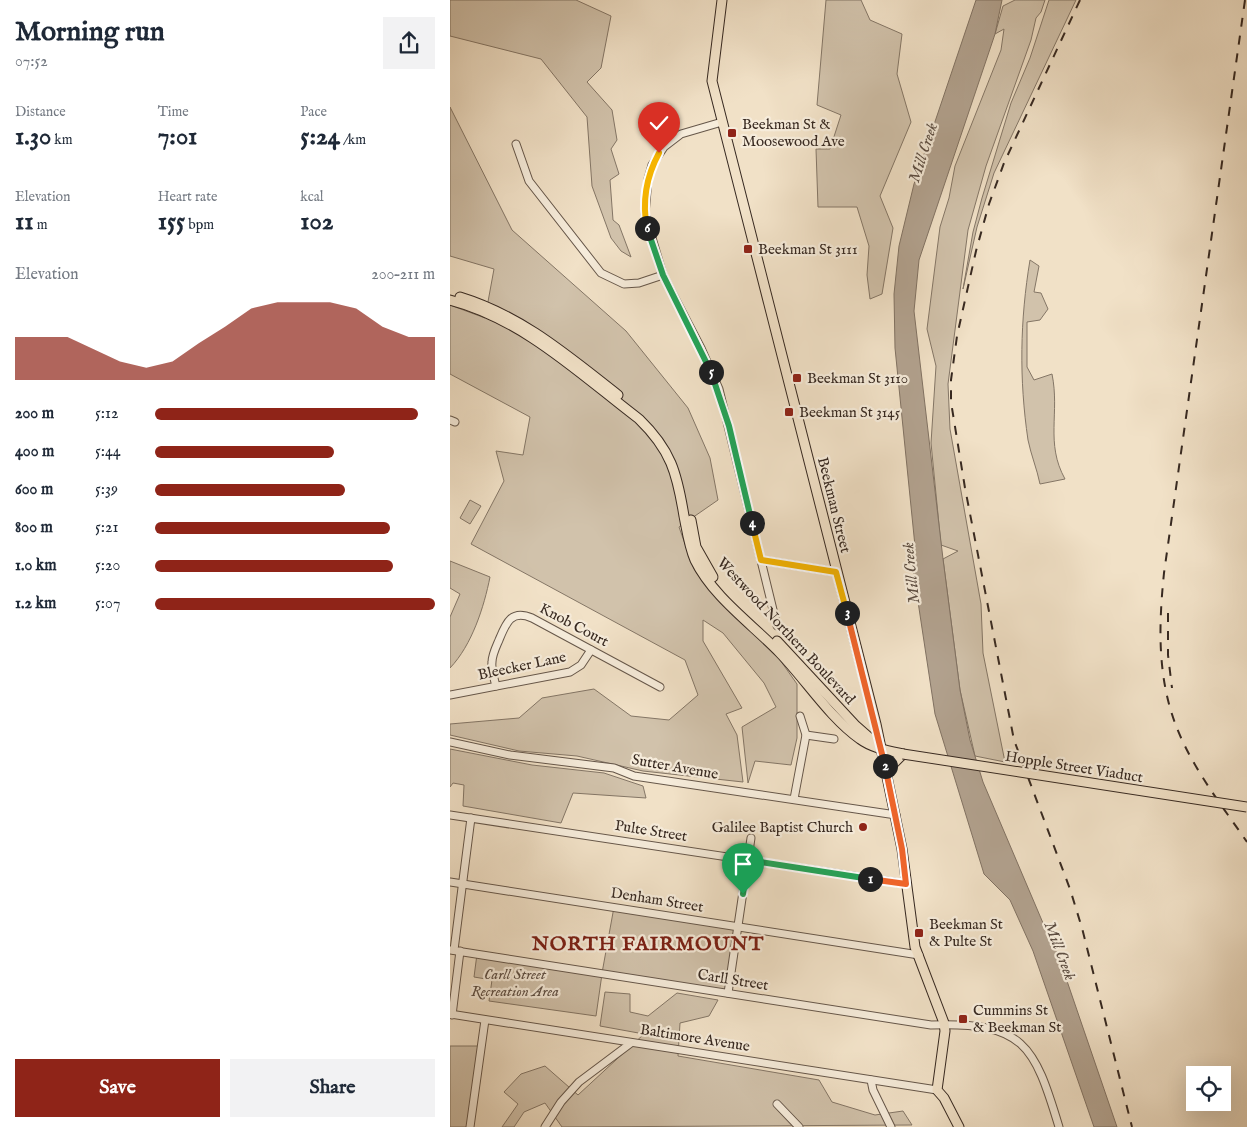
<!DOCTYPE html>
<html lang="en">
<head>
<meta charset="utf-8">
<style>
  body { margin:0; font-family:"IM FELL English",serif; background:#f2f2f3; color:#1f2937; height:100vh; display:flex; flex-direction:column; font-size:19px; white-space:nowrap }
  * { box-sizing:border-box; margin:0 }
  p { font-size:16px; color:#747a83 }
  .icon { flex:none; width:28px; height:28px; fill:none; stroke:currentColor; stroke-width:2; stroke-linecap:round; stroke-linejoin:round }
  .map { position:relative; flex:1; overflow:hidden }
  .sheet { display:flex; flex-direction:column; background:#fff; width:450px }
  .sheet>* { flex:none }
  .tools { position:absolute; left:736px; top:1066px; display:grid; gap:10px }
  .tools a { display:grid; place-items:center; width:45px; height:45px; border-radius:0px; background:#fff; box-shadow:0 5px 20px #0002; font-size:25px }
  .pin { position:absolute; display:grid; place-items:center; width:42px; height:42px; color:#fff; margin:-51px -21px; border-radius:50% 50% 50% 0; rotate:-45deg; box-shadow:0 0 5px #0007 }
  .pin .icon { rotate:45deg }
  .km { position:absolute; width:25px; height:25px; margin:-12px; border-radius:50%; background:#222; color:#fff; font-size:14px; line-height:25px; text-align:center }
  .round { display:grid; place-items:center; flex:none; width:52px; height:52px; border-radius:0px; background:#f2f2f3 }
  .headline { display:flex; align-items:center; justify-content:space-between; height:85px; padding:0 15px }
  h1 { font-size:28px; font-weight:700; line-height:38px }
  .stats { display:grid; grid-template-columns:repeat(3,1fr); gap:8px; height:85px; padding:5px 15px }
  .stats div { display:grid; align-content:center }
  .stats b { font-size:25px; font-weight:700 }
  .stats small { font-size:14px; font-weight:400 }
  .stats p { font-size:14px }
  .chart { height:140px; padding:10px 15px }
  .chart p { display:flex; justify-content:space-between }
  .chart svg { width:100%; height:90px; margin-top:5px; fill:#8f2418; opacity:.7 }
  .cta { display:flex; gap:10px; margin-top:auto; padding:10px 15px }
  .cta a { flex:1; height:58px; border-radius:0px; background:#8f2418; color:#fff; font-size:20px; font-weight:700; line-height:58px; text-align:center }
  .cta a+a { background:#f2f2f3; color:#1f2937 }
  ul { padding:0 15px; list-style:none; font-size:16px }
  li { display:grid; grid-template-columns:80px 60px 1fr; align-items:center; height:38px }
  li i { height:12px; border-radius:6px; background:#8f2418 }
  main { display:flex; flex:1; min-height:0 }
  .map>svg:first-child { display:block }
</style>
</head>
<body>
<main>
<section class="sheet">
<div class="headline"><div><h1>Morning run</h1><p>07:52</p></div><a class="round"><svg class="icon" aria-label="share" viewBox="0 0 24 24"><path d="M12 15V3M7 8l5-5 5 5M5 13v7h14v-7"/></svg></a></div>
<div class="stats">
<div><p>Distance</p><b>1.30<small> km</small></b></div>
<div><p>Time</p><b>7:01</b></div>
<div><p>Pace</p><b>5:24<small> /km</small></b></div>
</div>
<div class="stats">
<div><p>Elevation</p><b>11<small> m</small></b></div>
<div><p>Heart rate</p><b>155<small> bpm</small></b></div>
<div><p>kcal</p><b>102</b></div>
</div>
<div class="chart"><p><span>Elevation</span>200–211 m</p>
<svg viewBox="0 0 160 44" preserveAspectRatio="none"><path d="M0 44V23L10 23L20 23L30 29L40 35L50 38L60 35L70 26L80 18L90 9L100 6L110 6L120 6L130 9L140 18L150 23L160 23V44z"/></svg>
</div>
<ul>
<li><b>200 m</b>5:12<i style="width:94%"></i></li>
<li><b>400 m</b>5:44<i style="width:64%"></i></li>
<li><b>600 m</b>5:39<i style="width:68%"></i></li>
<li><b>800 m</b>5:21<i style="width:84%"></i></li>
<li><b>1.0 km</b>5:20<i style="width:85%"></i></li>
<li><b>1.2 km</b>5:07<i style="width:100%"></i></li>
</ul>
<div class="cta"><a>Save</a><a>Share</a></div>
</section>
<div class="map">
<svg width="797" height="1127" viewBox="0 0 797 1127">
  <rect width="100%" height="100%" fill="#f1e1c7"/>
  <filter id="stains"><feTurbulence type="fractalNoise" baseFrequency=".004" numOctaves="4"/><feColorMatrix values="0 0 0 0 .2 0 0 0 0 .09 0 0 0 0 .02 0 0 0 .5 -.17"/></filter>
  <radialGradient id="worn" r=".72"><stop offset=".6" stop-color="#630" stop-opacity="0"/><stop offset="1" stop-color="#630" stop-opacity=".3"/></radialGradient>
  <g fill="#d1c2ab" stroke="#847666">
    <polygon points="0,0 126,0 161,16 151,68 137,82 162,110 167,140 161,149 169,174 160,180 163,220 169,225 181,257 171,251 161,238 142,186 137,117 91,59 0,36"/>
    <polygon points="376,0 411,0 420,20 452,34 447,74 461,122 430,196 443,228 432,294 420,299 417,275 419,246 407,207 368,207 366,149 380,149 391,115 367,105"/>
    <polygon points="565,0 595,0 591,12 586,18 581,40 536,166 518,230 498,384 500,429 531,604 533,653 555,762 525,756 510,690 493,559 508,551 491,545 481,443 486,366 477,329 490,227 499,198 505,166 551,50 554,29 545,34 553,6"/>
    <polygon points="599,0 626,0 544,173 527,227 513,289 523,232 532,198 561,103 580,58"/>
    <polygon points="0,107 62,230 176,331 238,408 260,458 268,500 229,527 244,569 257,587 330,660 347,684 347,738 341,765 305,761 298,783 292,727 326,707 314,683 273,633 253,620 253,641 292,708 276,714 287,735 293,782 193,771 127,756 69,751 0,735 0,724 69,718 92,698 144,689 181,716 219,720 248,695 235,660 21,544 54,481 46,451 73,455 80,417 0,374 0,305 35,318 44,269 0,256"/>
    <path d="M580,260L589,266L584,292L591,293L598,309L590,320L577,322V367L584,380L602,374C610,413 595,443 615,479L590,484C587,469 581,455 578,440C569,379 570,320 580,260Z"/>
    <polygon points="20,500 31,506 20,524 10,518"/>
    <path d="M0,561L40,577C34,607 22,645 0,668V617L10,594L0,588Z"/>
    <polygon points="0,749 82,765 154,773 193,786 196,798 123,793 111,823 13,806 14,785 3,783 0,787"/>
    <polygon points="164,907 288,927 278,993 152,974 146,1016 39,1001 42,980 24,977 27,954 152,973"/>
    <polygon points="155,992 180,994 180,1012 198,1016 227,993 268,1000 259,1016 230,1023 228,1056 369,1080 382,1102 425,1115 453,1111 462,1125 112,1127 95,1103 74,1112 64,1127 52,1127 68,1104 54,1092 71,1074 95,1066 128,1095 194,1034 150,1026"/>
    <polygon points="0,1046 32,1046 20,1127 0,1127"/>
  </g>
  <polygon fill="#b2a28f" stroke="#817263" points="526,0 552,0 545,34 469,260 464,311 493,559 510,690 520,740 533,782 593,923 604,943 667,1127 644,1127 583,951 560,900 534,874 485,714 462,562 465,546 445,348 444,294 449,246 464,184"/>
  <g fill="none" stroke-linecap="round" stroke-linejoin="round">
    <g stroke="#66574a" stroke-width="9">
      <g id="minor">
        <polyline points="272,122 231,134 214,147 202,165 198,179 195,214 213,275 251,348 269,389 327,626"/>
        <polyline points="66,144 79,181 151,273 174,284 189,283 213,275"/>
        <polyline points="0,420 5,422"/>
        <polyline points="311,560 386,572"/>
        <path d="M46,686C44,678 41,670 42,662C42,655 46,647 49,640C56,623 61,609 82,618L210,687"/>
        <polyline points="0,695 120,672 131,665 141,650"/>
        <polyline points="356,735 384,739"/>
        <polyline points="0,742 60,755 164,768 184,776 446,815"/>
        <polyline points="344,799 356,735 350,716"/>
        <polyline points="0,815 456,884"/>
        <polyline points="0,882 469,955"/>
        <path d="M0,950L481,1025C574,1022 584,1044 609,1127"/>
        <polyline points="4,950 21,818"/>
        <polyline points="278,993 301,838"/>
        <polyline points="0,1014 487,1090"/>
        <polyline points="2,1015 10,951"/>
        <polyline points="421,1080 423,1090 441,1127"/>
        <polyline points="327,1104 349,1127"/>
        <polyline points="20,1127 35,1020"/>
        <polyline points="95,1127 111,1102 129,1082 181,1043"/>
      </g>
    </g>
    <g stroke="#372921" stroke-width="11">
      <g id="major">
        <polyline points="272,0 262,81 426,724 452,849 465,947 494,1023 495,1031 487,1090 494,1098 509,1127"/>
        <path d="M10,297C72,316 118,356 168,395"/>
        <path d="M0,300C73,319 130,374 189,419C221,450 227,473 234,516C237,531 239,546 245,560C263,597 302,624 330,653C356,680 380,718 410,739C422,748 439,751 453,754"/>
        <polyline points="241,520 246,547 263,577"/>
        <polyline points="327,641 406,726 431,748"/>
        <polyline points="436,771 453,754"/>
      </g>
    </g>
    <use href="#minor" stroke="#f6ecdb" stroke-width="7"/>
    <use href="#major" stroke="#f1e1c7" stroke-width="9"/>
    <g stroke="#372921" stroke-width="2" stroke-dasharray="9 9" stroke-linecap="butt">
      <polyline points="630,0 554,163 539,204 526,251 507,336 501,380 501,402 515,488 564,740 620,889 632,928 682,1127"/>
      <path d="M795,0L714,573C708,631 707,688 733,742C750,778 775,810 797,842"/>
      <polyline points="718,613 718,655 722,688"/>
    </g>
    <g stroke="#372921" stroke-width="11" stroke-linecap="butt">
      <polyline id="major-bridge" points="453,754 797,807"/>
    </g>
    <use href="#major-bridge" stroke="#f1e1c7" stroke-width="9"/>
  </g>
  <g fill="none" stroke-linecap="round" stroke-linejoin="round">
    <g stroke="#fff" stroke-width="10">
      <polyline id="split-1" points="293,894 298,860 420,879"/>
    </g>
    <g stroke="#fff" stroke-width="10">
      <polyline id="split-2" points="420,879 456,884 452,849 435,766"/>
    </g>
    <g stroke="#fff" stroke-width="10">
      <polyline id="split-3" points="397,613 435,766"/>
    </g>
    <g stroke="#fff" stroke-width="10">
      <polyline id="split-4" points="302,523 311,560 386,572 397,613"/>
    </g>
    <g stroke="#fff" stroke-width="10">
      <polyline id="split-5" points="261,372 279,426 302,523"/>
    </g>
    <g stroke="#fff" stroke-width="10">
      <polyline id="split-6" points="197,228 213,275 261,372"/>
    </g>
    <g stroke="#fff" stroke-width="10">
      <path id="split-7" d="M197,228C192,202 196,177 209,153"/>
    </g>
    <use href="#split-1" stroke="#22a559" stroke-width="6"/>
    <use href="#split-2" stroke="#f0652b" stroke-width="6"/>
    <use href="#split-3" stroke="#f0652b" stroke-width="6"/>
    <use href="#split-4" stroke="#f5b400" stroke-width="6"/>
    <use href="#split-5" stroke="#22a559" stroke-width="6"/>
    <use href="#split-6" stroke="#22a559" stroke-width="6"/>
    <use href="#split-7" stroke="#f5b400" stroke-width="6"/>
  </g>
  <g fill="#8f2418" stroke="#f6ecdb" stroke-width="2">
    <rect x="277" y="128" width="10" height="10" rx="2.5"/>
    <rect x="293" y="244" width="10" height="10" rx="2.5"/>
    <rect x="342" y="373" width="10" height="10" rx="2.5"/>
    <rect x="334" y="407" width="10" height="10" rx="2.5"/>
    <circle cx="413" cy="827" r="5"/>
    <rect x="464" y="928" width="10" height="10" rx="2.5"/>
    <rect x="508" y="1014" width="10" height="10" rx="2.5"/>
  </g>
  <g text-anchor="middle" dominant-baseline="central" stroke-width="4.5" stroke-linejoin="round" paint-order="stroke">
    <g font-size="15" fill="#372921" stroke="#f6ecdb" text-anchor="start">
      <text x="292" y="124">Beekman St &amp;<tspan x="292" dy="17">Moosewood Ave</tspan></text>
      <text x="308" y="249">Beekman St 3111</text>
      <text x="357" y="378">Beekman St 3110</text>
      <text x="349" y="412">Beekman St 3145</text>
      <text x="403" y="827" text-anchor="end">Galilee Baptist Church</text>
      <text x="479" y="924">Beekman St<tspan x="479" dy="17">&amp; Pulte St</tspan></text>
      <text x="523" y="1010">Cummins St<tspan x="523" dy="17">&amp; Beekman St</tspan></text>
    </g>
    <g font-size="15" fill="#372921" stroke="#f6ecdb">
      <text transform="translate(384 505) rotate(76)">Beekman Street</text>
      <text transform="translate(124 625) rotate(28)">Knob Court</text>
      <text transform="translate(336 631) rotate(47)">Westwood Northern Boulevard</text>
      <text transform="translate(72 666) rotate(-12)">Bleecker Lane</text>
      <text transform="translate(225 767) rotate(10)">Sutter Avenue</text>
      <text transform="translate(624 767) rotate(9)">Hopple Street Viaduct</text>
      <text transform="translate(201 831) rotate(9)">Pulte Street</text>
      <text transform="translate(207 900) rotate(9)">Denham Street</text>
      <text transform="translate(283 980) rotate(9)">Carll Street</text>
      <text transform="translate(245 1038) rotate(9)">Baltimore Avenue</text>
    </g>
    <g font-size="15" font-style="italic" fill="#5e4f44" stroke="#f6ecdb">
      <text x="65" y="974">Carll Street<tspan x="65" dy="17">Recreation Area</tspan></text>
    </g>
    <g font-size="16" font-style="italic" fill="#5c4d42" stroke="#f6ecdb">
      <text transform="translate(474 153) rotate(-72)">Mill Creek</text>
      <text transform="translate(462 573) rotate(-96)">Mill Creek</text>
      <text transform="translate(609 951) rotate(69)">Mill Creek</text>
    </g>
    <g font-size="20" font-weight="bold" letter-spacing="1" fill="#7a1f14" stroke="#f6ecdb">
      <text x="198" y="944">NORTH FAIRMOUNT</text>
    </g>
  </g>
  <rect width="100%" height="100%" filter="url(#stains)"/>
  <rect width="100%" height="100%" fill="url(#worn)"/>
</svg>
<div class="tools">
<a><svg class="icon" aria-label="locate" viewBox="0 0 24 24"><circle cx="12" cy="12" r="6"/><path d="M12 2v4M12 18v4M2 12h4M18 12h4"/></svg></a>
</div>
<div class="pin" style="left:293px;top:894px;background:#1e9e55"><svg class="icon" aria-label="arrive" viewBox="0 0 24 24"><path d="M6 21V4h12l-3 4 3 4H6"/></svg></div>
<div class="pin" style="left:209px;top:153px;background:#d93025"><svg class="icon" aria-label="check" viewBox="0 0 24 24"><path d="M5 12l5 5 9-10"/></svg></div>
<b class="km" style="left:420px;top:879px">1</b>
<b class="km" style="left:435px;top:766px">2</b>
<b class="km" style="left:397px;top:613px">3</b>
<b class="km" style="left:302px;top:523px">4</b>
<b class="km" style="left:261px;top:372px">5</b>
<b class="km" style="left:197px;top:228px">6</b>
</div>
</main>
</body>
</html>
